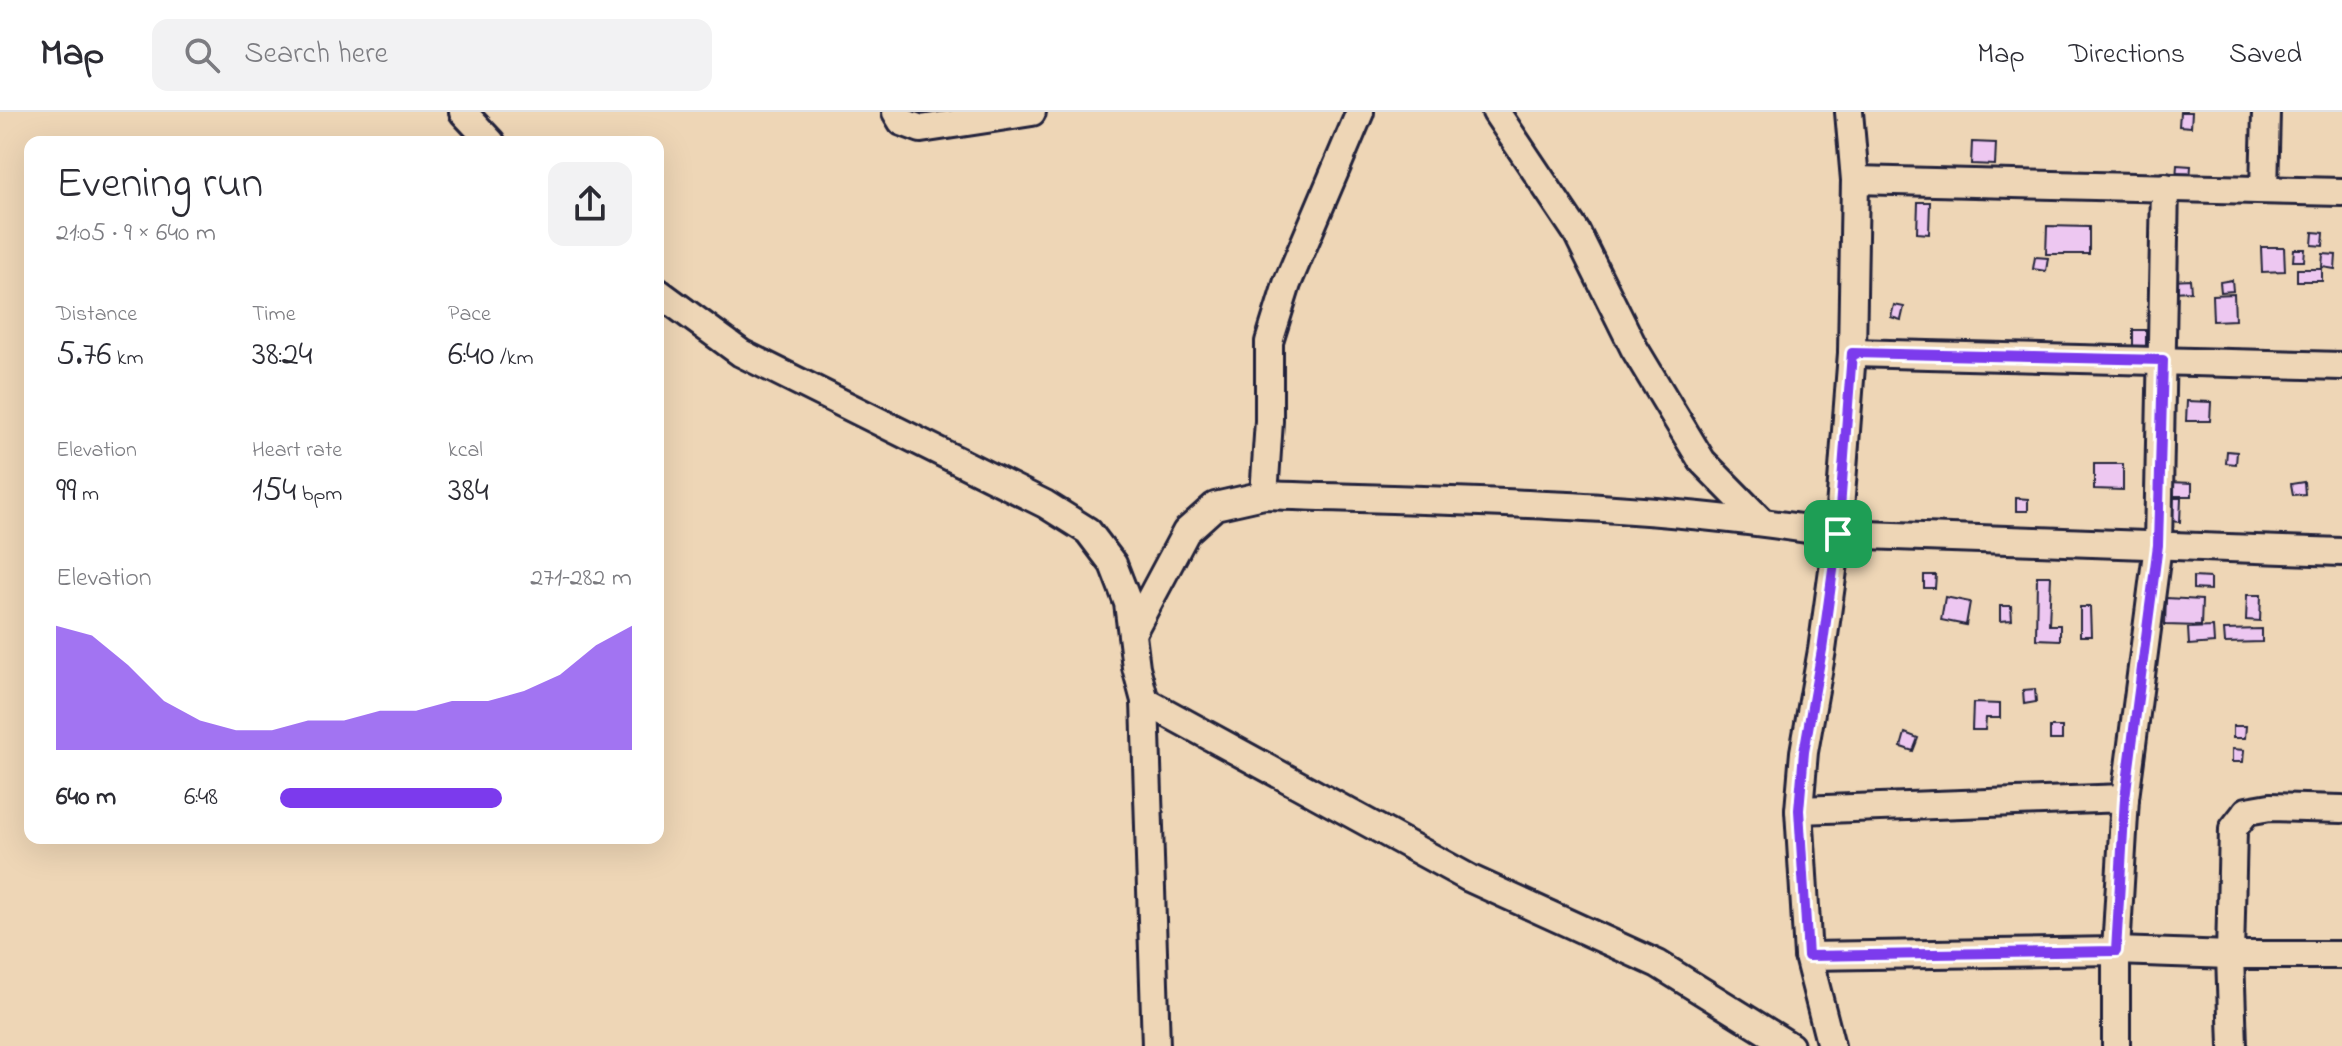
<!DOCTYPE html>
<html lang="en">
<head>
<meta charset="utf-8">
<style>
  body { margin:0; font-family:"Indie Flower",sans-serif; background:#f2f2f3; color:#2b2b33; height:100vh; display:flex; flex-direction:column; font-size:30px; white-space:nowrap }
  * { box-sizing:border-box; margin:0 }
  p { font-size:26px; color:#7c7c81 }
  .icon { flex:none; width:44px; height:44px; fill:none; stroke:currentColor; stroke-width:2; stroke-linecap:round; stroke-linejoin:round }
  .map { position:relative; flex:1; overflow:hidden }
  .side { position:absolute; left:24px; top:24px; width:640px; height:708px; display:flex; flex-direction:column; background:#fff; border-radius:16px; box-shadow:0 8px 32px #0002 }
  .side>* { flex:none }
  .pin { position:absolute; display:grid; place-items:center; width:68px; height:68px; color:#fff; margin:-34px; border-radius:16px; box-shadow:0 4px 12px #0006 }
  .round { display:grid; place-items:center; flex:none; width:84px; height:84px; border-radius:16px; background:#f2f2f3 }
  .head { display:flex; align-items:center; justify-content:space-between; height:136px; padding:0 32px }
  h1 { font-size:44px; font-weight:600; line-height:60px }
  .figures { display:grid; grid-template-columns:repeat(3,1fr); gap:12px; height:136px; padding:8px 32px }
  .figures div { display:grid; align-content:center }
  .figures b { font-size:34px; font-weight:600 }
  .figures small { font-size:22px; font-weight:400 }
  .figures p { font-size:22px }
  .chart { height:224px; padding:16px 32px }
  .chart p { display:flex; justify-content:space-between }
  .chart svg { width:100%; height:144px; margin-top:8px; fill:#7c3aed; opacity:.7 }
  ul { padding:0 32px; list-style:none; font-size:26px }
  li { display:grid; grid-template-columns:128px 96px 1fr; align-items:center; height:60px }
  li i { height:20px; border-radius:10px; background:#7c3aed }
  header { display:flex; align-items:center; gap:48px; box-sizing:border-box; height:112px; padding:0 40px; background:#fff; border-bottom:2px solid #e1e1e2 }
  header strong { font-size:38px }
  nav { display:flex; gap:44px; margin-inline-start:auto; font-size:28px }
  .search { width:560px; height:72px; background:#f2f2f3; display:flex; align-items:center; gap:20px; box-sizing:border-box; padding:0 28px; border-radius:16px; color:#7c7c81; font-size:30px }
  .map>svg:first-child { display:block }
</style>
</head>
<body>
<header>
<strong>Map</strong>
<div class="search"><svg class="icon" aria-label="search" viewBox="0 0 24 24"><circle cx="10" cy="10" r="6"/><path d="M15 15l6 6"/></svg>Search here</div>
<nav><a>Map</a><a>Directions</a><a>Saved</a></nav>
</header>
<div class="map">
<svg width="2342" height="934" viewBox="0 0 2342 934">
  <rect width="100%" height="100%" fill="#eed6b6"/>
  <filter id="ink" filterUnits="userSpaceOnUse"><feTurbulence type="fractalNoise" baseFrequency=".0125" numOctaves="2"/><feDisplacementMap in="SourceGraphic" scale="16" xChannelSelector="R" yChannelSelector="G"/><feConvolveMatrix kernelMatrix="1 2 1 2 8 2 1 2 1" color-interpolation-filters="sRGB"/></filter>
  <g filter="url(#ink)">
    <g fill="#edc7f1" stroke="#22223b" stroke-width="2">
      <polygon points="2180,0 2192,0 2191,15 2179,14"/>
      <polygon points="1972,30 1996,31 1995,53 1971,52"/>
      <polygon points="2177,53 2191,54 2190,67 2176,66"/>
      <polygon points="1918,90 1930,90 1929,122 1917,121"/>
      <polygon points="2047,114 2089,115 2089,142 2046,142"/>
      <polygon points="2313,120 2324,121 2323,134 2312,133"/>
      <polygon points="2261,135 2284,135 2285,159 2262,160"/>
      <polygon points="2294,137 2305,137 2304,149 2293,149"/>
      <polygon points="2323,142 2336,143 2335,157 2322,155"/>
      <polygon points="2035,145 2048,146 2046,159 2033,157"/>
      <rect x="2297" y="157" width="25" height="12"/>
      <polygon points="2190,167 2191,179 2173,180 2172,168"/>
      <polygon points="2232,168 2233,179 2221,180 2220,170"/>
      <polygon points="2234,182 2235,208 2213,209 2212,183"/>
      <polygon points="1894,193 1904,195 1901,208 1891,205"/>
      <rect x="2133" y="218" width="13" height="21"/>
      <polygon points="2187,289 2211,290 2210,309 2186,309"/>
      <polygon points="2227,339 2237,340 2236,352 2226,351"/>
      <polygon points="2094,352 2123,352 2123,378 2094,377"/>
      <polygon points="2169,370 2192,371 2192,384 2169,384"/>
      <polygon points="2304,370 2305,382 2293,383 2291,372"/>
      <polygon points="2016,386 2028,387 2028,399 2016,399"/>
      <polygon points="2169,386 2181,386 2180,410 2168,409"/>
      <polygon points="1924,463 1936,463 1935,476 1924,476"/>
      <polygon points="2037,464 2051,464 2049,513 2060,513 2060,528 2036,527"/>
      <polygon points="2193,465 2210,466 2210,478 2193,477"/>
      <polygon points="2247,483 2261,483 2260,509 2246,508"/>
      <polygon points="1945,485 1970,490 1966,513 1941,508"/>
      <polygon points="2166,486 2202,488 2201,514 2165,513"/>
      <polygon points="2000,494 2011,494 2012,508 2000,509"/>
      <polygon points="2080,495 2090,495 2091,524 2080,524"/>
      <polygon points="2213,515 2214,531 2189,533 2188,516"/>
      <polygon points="2262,517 2262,530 2225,531 2224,518"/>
      <polygon points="2035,577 2036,590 2024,592 2023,578"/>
      <polygon points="1973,591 2000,592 2000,606 1986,606 1985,618 1972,618"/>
      <polygon points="2233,614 2246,614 2245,626 2233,626"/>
      <rect x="2050" y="615" width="12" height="13"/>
      <polygon points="1905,621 1918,626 1913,639 1901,635"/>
      <polygon points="2232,637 2244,638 2243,650 2232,650"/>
    </g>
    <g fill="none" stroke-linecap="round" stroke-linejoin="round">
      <g stroke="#22223b" stroke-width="32">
        <g id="minor">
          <polyline points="463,0 491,30"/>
          <polyline points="896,0 902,10 921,17 1032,0"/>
          <polyline points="1496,0 1577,121 1634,236 1702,349 1761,409"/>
          <polyline points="1855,68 2342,80"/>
          <polyline points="2264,78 2266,0"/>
          <polyline points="658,180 741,241 1045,392 1088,419 1113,452 1128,491 1136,555 1145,589 1469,766 1658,852 1790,934"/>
          <polyline points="1852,241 2342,254"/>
          <polyline points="1264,383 1269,309 1269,230 1287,172 1360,0"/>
          <path d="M1132,521L1186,420L1215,394L1264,383C1455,390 1649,390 1838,422L2342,440"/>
          <polyline points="1145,589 1156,934"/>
          <polyline points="2125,686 2158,433 2165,75"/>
          <polyline points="1799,698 2125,686 2116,839 2116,934"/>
          <polyline points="1808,844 2116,839 2230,843 2342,843"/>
          <polyline points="1831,934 1808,844 1799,698 1804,640 1822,538 1838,422 1852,241 1855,68 1849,0"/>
          <polyline points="2233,934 2230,843 2233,717 2247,699 2270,695 2342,697"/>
        </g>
      </g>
      <use href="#minor" stroke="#eed6b6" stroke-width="26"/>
    </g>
  </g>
  <g fill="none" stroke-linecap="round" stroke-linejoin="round" filter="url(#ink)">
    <g stroke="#fff" stroke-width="16">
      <polygon id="route" points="1852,241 2163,248 2158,433 2125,686 2116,839 1808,844 1799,698 1804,640 1822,538 1838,422"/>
    </g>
    <use href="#route" stroke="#7c3aed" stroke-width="10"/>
  </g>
</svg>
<div class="pin" style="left:1838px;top:422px;background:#1e9e55"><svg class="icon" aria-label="arrive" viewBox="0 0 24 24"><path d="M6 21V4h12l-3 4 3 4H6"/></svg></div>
<section class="side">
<div class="head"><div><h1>Evening run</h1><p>21:05 · 9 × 640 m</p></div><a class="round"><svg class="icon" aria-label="share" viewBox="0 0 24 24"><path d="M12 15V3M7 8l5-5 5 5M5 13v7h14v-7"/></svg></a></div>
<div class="figures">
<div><p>Distance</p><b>5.76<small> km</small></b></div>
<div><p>Time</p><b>38:24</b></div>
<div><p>Pace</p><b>6:40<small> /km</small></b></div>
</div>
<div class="figures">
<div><p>Elevation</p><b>99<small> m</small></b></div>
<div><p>Heart rate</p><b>154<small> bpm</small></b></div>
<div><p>kcal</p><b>384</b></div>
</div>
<div class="chart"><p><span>Elevation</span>271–282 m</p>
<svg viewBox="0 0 160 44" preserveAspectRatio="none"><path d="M0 44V6L10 9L20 18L30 29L40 35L50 38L60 38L70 35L80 35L90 32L100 32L110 29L120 29L130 26L140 21L150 12L160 6V44z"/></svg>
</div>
<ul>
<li><b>640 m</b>6:48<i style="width:63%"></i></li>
</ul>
</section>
</div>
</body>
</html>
